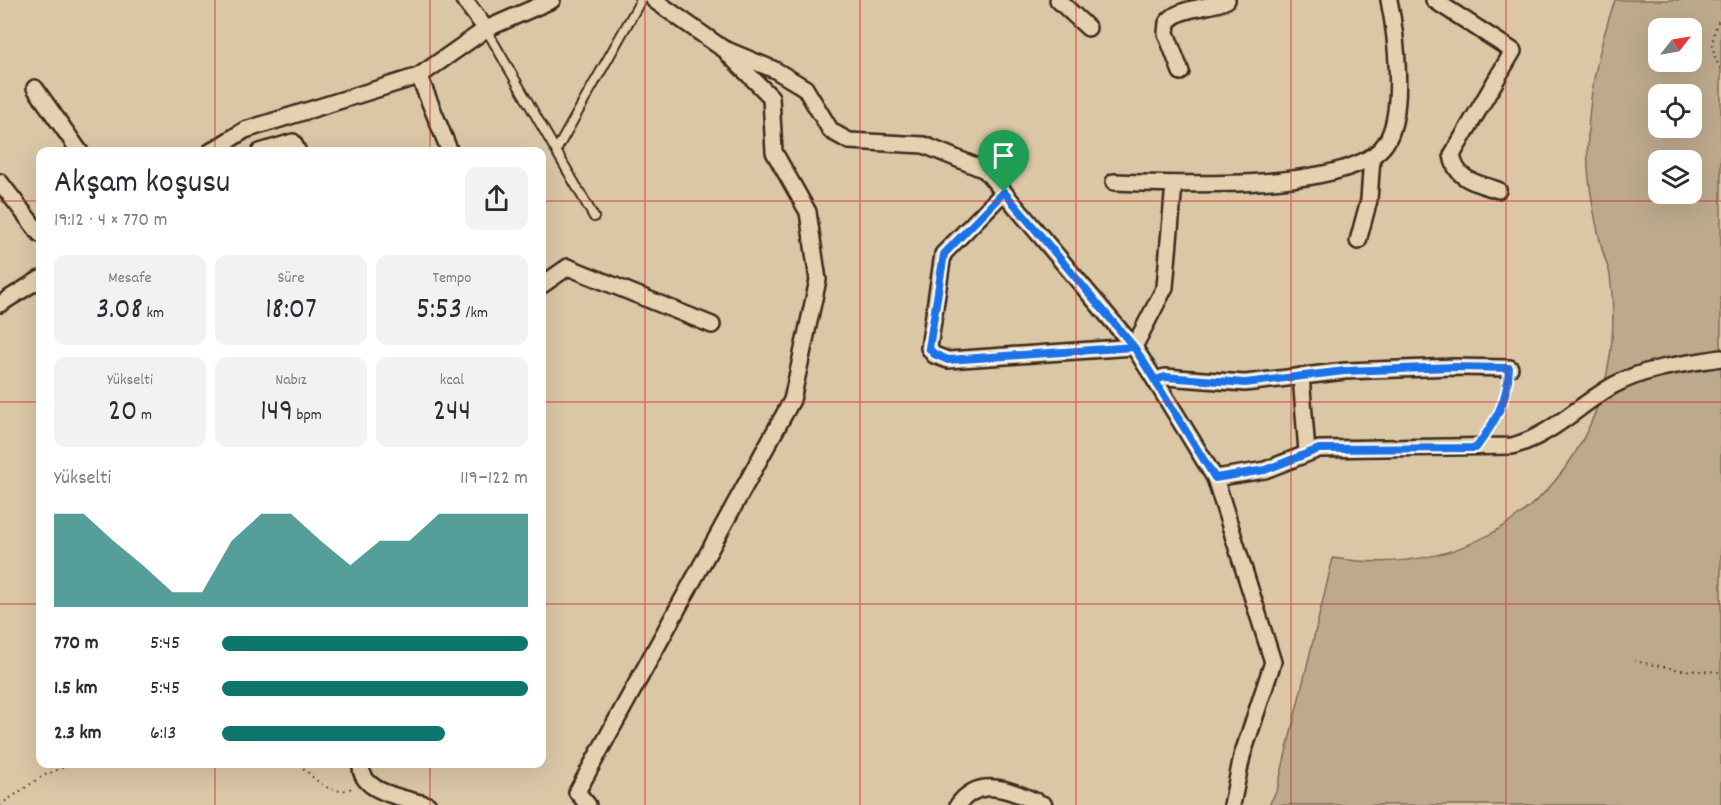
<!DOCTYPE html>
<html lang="tr">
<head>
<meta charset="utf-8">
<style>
  body { margin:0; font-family:Dekko,sans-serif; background:#f2f2f3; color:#2b2b33; height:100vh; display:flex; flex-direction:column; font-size:22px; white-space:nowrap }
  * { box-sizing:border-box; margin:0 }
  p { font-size:20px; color:#7c7c81 }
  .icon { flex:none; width:33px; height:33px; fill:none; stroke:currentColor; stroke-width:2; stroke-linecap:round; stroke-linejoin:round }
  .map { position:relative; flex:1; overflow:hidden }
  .drawer { position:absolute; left:36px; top:147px; width:510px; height:621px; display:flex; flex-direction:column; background:#fff; border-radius:12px; box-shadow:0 6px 24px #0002 }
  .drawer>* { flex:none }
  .needle { width:39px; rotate:59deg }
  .tools { position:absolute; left:1648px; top:18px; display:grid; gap:12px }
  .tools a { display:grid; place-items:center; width:54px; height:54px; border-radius:12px; background:#fff; box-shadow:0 6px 24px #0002; font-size:30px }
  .pin { position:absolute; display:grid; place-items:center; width:51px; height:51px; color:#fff; margin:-62px -26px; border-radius:50% 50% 50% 0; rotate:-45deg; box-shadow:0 0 6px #0007 }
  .pin .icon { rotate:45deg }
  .round { display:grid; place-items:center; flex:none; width:63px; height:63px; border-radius:12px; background:#f2f2f3 }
  .head { display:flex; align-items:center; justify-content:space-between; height:102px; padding:0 18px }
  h1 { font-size:33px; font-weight:600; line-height:45px }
  .stats { display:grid; grid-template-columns:repeat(3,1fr); gap:9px; height:102px; padding:6px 18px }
  .stats div { display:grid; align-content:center; border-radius:12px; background:#f2f2f3; text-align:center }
  .stats b { font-size:30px; font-weight:600 }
  .stats small { font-size:16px; font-weight:400 }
  .stats p { font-size:16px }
  .chart { height:168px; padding:12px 18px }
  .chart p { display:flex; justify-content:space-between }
  .chart svg { width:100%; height:108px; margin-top:6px; fill:#0f766e; opacity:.7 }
  ul { padding:0 18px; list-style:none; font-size:20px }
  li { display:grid; grid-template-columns:96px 72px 1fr; align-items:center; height:45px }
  li i { height:15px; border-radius:8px; background:#0f766e }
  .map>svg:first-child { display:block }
</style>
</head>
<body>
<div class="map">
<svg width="1721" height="805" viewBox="0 0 1721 805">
  <rect width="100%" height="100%" fill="#dbc7a6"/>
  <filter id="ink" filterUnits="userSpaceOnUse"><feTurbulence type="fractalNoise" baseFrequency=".0167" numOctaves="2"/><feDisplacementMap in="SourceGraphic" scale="12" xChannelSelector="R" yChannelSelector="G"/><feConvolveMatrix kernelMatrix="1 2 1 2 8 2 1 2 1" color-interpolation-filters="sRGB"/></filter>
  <g filter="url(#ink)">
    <path fill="#bdaa8d" stroke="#7c6a56" stroke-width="1.5" fill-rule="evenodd" d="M1615,0H1721V805H1269L1277,790L1333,558C1396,568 1461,558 1514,519C1591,463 1623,368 1610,275C1608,265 1603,255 1601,245C1595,220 1590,194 1588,169C1585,110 1596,55 1615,0ZM1659,28H1692V62H1659ZM1659,94H1692V128H1659ZM1659,160H1692V194H1659Z"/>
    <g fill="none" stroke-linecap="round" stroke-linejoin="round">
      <g stroke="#3b2a1e" stroke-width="12">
        <g id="lane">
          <polyline points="486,29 594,217"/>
          <polyline points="557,149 641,0"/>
        </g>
      </g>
      <g stroke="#3b2a1e" stroke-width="20">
        <g id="street">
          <polyline points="464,0 486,29"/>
          <polyline points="654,0 722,48 775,70 805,88 831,131 849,141 924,145 985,170 1134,347 1155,380 1165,377 1245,383 1345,371 1454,367 1510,368"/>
          <polyline points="1058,0 1088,28"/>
          <path d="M1434,0L1513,51L1452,155C1456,181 1477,183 1498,190"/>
          <path d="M1181,72L1166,33L1167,23C1178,6 1210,9 1227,0"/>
          <polyline points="419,76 450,152"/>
          <polyline points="35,88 80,152"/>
          <polyline points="210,152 245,130 419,76 486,29 552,0"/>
          <polyline points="260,152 293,142 298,152"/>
          <polyline points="0,182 40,234"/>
          <path d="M1114,182C1170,184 1351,193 1385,144C1406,115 1396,34 1389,0"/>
          <polyline points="1004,192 943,254 929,348 934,355 948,360 1134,347 1165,287 1174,184"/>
          <polyline points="1358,241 1369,200 1372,157"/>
          <polyline points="542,285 568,267 712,325"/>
          <polyline points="0,304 40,279"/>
          <polyline points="1301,376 1307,452"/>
          <polyline points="1155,380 1215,478"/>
          <path d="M361,764C359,793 406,798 428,805"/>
          <polyline points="588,805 577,792 792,400 818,280 808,212 774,152 771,97 728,54"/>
          <path d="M958,805C981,773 1016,793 1044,805"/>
          <path d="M1232,805L1242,756L1273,662L1215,478L1265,470L1319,449L1512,446C1551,436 1580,404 1614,385C1647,367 1685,364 1721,358"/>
        </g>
      </g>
      <g stroke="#3b2a1e" stroke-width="2" stroke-dasharray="1.5 4.5" stroke-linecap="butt">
        <path d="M1721,16C1710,36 1710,50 1721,70"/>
        <polyline points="1488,432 1500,413 1508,383"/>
        <polyline points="1634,661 1681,670 1721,672"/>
        <path d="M299,764C315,779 331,799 354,787"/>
        <polyline points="0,805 41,777 71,764"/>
      </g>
      <use href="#lane" stroke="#e5d1af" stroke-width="8"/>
      <use href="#street" stroke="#e5d1af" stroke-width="15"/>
    </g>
  </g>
  <g fill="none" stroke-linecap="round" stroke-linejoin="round" filter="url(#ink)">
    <g stroke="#fff" stroke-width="12">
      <path id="route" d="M1004,192L944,254L929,348L934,354L948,360L1134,347L1215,478L1265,470L1319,449L1476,448C1495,422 1508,401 1509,368L1454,367L1345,371L1245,383L1165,377L1155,380L1134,347L1004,192"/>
    </g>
    <use href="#route" stroke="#1a73e8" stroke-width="8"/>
  </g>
  <path fill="none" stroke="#d62828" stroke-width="1.5" stroke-opacity="0.55" d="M215,0V152M430,0V152M645,0V805M860,0V805M1076,0V805M1291,0V805M1506,0V805M0,201H40M542,201H1721M0,402H40M542,402H1721M0,604H40M542,604H1721M215,764V805M430,764V805"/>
</svg>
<div class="tools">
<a><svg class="needle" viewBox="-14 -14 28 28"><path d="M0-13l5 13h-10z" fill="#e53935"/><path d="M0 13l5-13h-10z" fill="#7c7c81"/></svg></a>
<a><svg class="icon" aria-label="locate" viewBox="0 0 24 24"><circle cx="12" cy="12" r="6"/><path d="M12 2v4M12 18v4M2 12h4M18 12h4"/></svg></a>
<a><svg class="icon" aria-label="layers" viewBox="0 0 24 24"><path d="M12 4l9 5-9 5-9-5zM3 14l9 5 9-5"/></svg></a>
</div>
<div class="pin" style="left:1004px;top:192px;background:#1e9e55"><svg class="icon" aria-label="arrive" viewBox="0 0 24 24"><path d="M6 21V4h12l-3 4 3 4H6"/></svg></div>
<section class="drawer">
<div class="head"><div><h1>Akşam koşusu</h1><p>19:12 · 4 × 770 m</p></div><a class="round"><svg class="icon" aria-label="share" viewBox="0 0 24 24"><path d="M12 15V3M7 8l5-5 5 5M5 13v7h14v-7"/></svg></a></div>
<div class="stats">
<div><p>Mesafe</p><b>3.08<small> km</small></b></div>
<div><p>Süre</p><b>18:07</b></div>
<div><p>Tempo</p><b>5:53<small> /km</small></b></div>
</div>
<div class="stats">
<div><p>Yükselti</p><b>20<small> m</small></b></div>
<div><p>Nabız</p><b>149<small> bpm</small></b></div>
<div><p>kcal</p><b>244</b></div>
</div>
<div class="chart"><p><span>Yükselti</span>119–122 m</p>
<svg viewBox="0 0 160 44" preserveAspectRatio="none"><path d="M0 44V6L10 6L20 17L30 27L40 38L50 38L60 17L70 6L80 6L90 17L100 27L110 17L120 17L130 6L140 6L150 6L160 6V44z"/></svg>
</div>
<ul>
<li><b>770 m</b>5:45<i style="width:100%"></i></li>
<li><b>1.5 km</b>5:45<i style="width:100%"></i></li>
<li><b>2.3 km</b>6:13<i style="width:73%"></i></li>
</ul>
</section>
</div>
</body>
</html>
